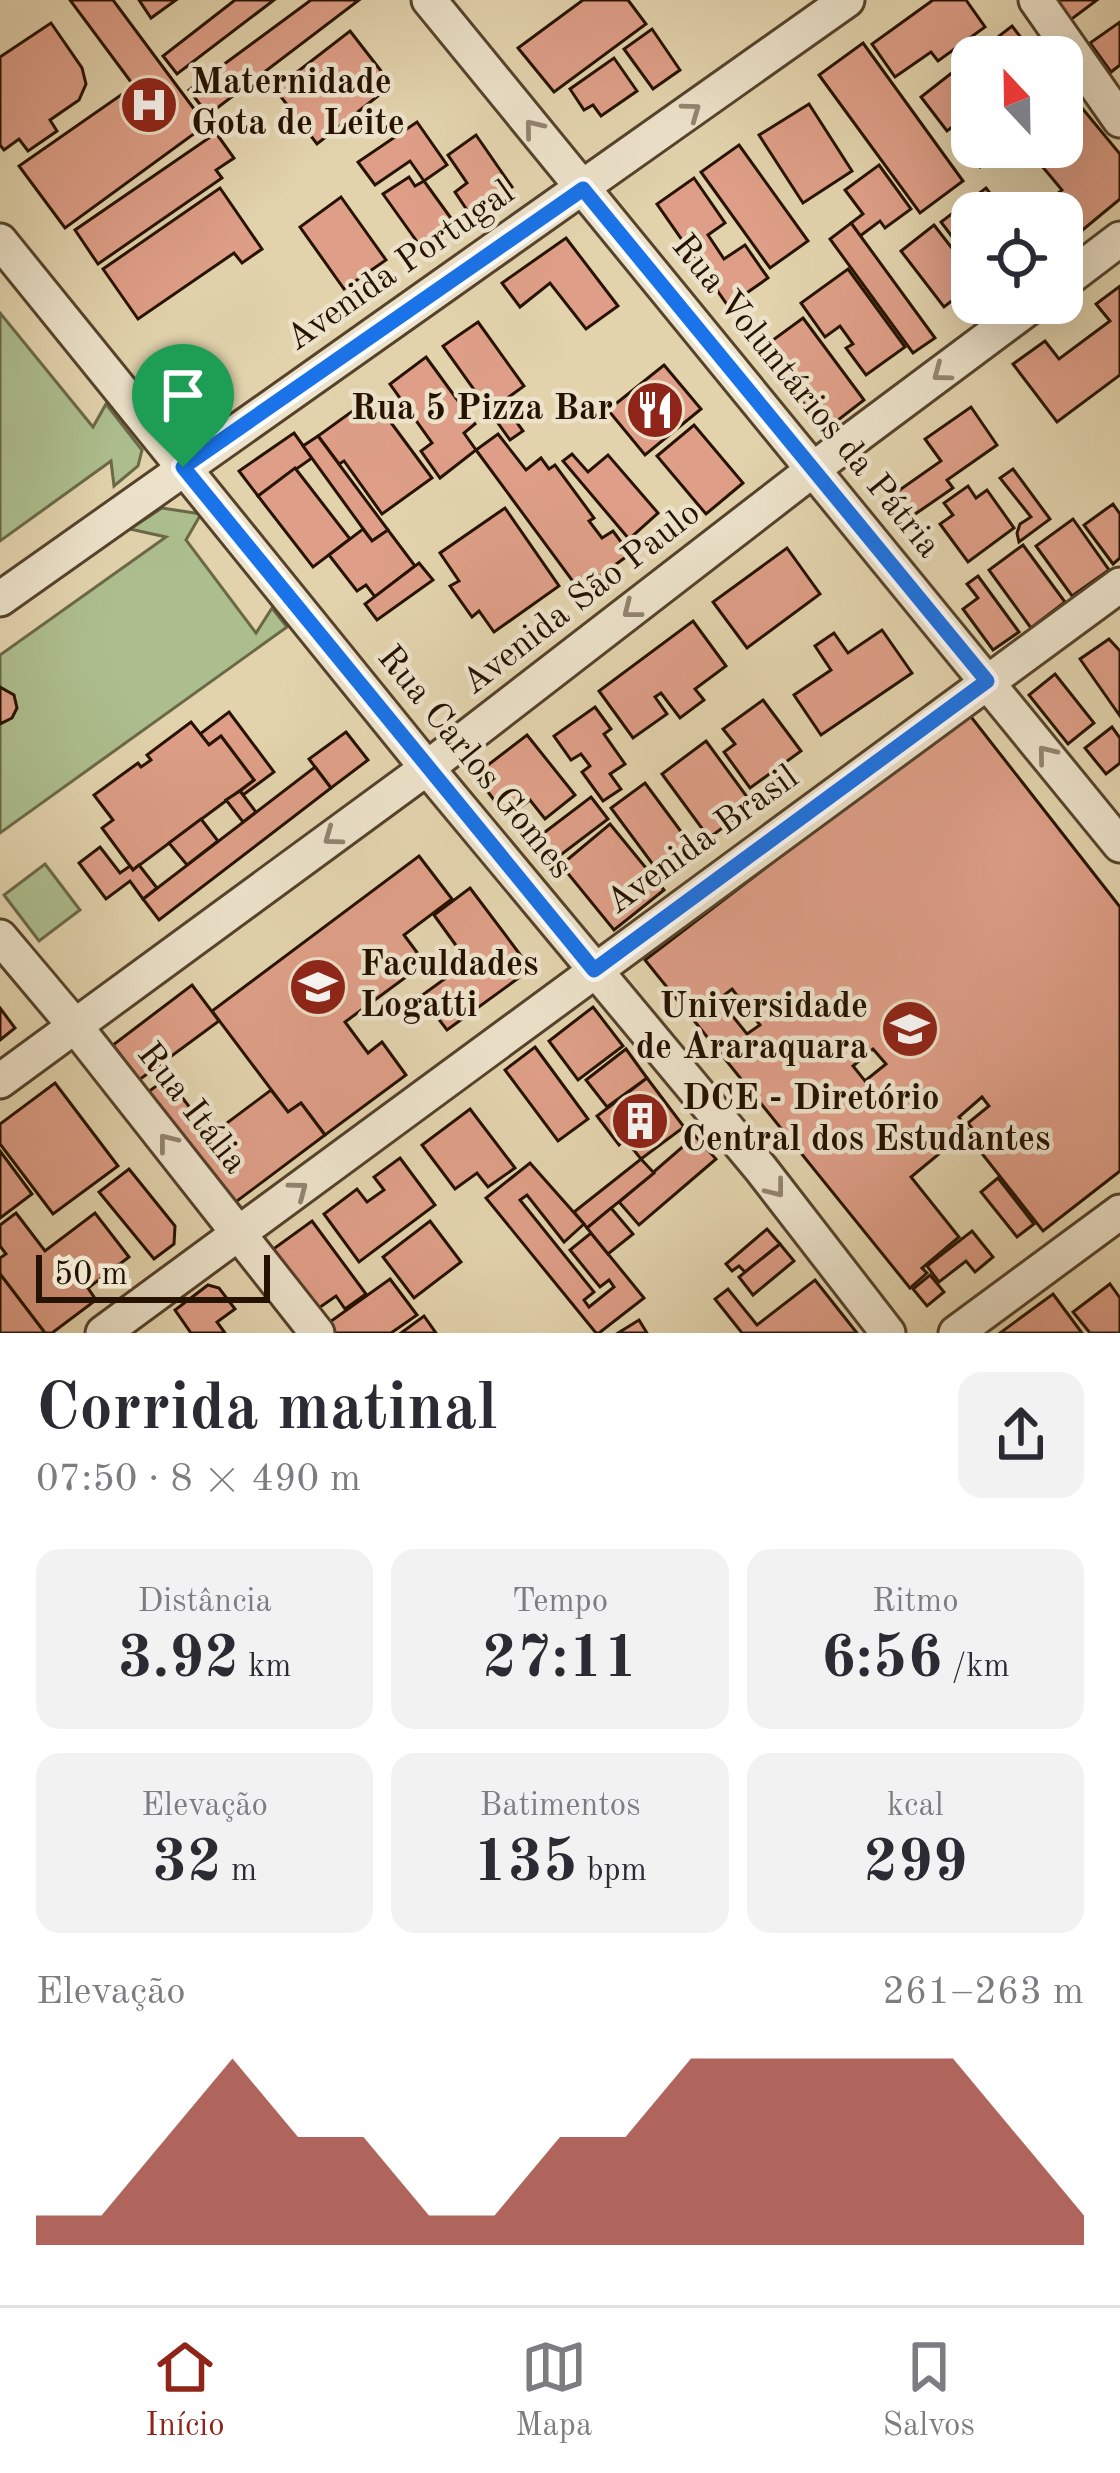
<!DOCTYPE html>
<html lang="pt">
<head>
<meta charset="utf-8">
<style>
  body { margin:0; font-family:"Old Standard TT",serif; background:#f2f2f3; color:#2b2b33; height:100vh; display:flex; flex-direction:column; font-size:45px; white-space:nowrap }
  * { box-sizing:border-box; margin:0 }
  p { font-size:39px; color:#7c7c81 }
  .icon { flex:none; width:66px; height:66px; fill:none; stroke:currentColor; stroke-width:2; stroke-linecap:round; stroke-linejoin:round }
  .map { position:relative; height:1333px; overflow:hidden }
  .drawer { display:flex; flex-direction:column; background:#fff; flex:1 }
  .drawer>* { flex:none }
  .needle { width:78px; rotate:338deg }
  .tools { position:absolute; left:951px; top:36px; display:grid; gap:24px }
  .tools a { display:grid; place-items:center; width:132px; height:132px; border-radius:24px; background:#fff; box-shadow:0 12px 48px #0002; font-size:60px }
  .scale { position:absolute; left:36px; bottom:30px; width:234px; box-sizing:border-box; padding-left:12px; border:6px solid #261200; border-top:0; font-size:33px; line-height:42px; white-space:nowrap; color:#261200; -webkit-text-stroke:9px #ece2ca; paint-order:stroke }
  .pin { position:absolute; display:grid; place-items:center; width:102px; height:102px; color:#fff; margin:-123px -51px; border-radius:50% 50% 50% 0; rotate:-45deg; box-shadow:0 0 12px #0007 }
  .pin .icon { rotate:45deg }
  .round { display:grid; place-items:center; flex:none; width:126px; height:126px; border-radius:24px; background:#f2f2f3 }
  .overview { display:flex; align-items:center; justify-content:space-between; height:204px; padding:0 36px }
  h1 { font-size:66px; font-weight:600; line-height:90px }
  .metrics { display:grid; grid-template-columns:repeat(3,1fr); gap:18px; height:204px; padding:12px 36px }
  .metrics div { display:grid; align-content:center; border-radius:24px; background:#f2f2f3; text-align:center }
  .metrics b { font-size:60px; font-weight:600 }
  .metrics small { font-size:33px; font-weight:400 }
  .metrics p { font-size:33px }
  .chart { height:336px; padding:24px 36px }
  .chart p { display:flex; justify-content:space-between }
  .chart svg { width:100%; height:216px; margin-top:12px; fill:#8f2418; opacity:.7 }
  .tab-bar { display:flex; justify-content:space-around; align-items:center; height:168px; border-top:3px solid #e1e1e2; background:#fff; font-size:33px; color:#7c7c81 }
  .tab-bar a { display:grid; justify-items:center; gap:6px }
  .tab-bar .selected { color:#8f2418 }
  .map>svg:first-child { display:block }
</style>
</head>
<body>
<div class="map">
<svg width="1120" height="1333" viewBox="0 0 1120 1333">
  <rect width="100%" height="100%" fill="#e2d3ad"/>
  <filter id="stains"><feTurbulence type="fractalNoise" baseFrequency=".00167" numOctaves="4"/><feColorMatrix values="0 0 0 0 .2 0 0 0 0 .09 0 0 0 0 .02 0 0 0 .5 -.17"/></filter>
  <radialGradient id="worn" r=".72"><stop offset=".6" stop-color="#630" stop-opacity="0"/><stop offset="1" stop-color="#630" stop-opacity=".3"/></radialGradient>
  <g fill="#adbe8e" stroke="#6a6847" stroke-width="3">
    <polygon points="0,313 93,427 106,404 142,450 138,466 114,486 111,461 0,541"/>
    <polygon points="162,508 201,514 186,540 256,633 272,608 287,627 0,833 0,655 166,537 130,529"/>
    <polygon points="45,864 80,910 39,941 4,895"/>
  </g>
  <g fill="#de9e87" stroke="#261200" stroke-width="3" fill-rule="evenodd">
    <polygon points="70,0 113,0 206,125 65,228 19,166 134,86"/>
    <polygon points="139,0 176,0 151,18"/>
    <polygon points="235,0 274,0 177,74 163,56"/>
    <polygon points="311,0 359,0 208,115 189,90"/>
    <polygon points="583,0 628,0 646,24 554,92 518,48"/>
    <polygon points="933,0 966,0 985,27 938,61 931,52 895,77 872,44"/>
    <polygon points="1053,0 1097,0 1069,21"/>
    <polygon points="1120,22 1120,65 1111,72 1090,43"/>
    <polygon points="51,23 82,68 86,84 79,100 50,120 57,131 28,151 19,139 4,150 0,145 0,57"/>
    <polygon points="1012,26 1036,57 972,57"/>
    <polygon points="652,29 680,70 653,89 624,49"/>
    <polygon points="350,31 392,85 317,144 275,89"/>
    <polygon points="863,43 963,181 920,213 819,75"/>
    <polygon points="972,57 972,112 947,131 921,97"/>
    <polygon points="614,58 637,91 601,116 593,105 584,110 570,89"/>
    <polygon points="1077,102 1120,154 1120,199 1062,247 1062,213 1034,213 1062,190 1026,147 1062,147 1062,115"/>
    <polygon points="809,104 852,171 803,203 759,135"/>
    <polygon points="417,122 447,165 424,181 410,161 375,185 358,162"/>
    <polygon points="972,124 972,147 1006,147 980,167 956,136"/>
    <polygon points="216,133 234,158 216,170 222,178 98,264 75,230"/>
    <polygon points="476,135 512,187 471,216 455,192 467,183 448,155"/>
    <polygon points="739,145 808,241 770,268 701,172"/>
    <polygon points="879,165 911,209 885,228 880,221 860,236 851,223 863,214 845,190"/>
    <polygon points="409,177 415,186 424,181 453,221 443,228 447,234 423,250 383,194"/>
    <polygon points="694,178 725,223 708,235 724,259 745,245 768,278 728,306 657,204"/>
    <polygon points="220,188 262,249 242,263 234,253 138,319 103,269"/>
    <polygon points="986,188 1005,213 972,213 972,263 941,222"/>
    <polygon points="341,197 386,260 344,289 300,227"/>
    <polygon points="851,223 935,338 913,353 830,239"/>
    <polygon points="934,225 972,274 972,285 944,307 901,251"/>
    <polygon points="566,238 618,306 586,329 550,283 520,307 502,283"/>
    <polygon points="848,269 905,347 866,375 846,348 853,344 840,326 825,337 801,303"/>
    <polygon points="1120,286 1120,375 1057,422 1013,364 1045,341 1059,359 1110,321 1096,304"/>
    <polygon points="803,318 864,400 824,431 762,348"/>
    <polygon points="478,322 524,386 502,402 523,431 510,440 443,346"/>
    <polygon points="426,357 475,424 464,433 476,450 440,478 421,451 432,443 390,384"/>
    <polygon points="664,365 701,409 645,455 608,410"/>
    <polygon points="372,397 432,478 382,514 344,461 339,464 318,436"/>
    <polygon points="971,407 997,445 947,480 953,488 908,519 891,496 941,461 925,439"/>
    <polygon points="694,425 743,483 706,514 657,456"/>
    <polygon points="294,433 312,458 258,496 239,471"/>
    <polygon points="498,434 526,470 541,458 549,469 555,465 594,518 589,521 602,538 613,531 630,554 580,591 476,450"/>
    <polygon points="318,436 388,530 372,541 303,446"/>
    <polygon points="572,454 588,472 608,455 658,513 629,539 563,461"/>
    <polygon points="295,468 350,539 313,567 258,496"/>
    <polygon points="1013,469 1050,519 1019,542 1017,533 1020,524 1031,517 1000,478"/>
    <polygon points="968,486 976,498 987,490 1014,528 968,562 940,524 953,515 944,503"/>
    <polygon points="1113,504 1120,514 1120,558 1113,564 1084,525"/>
    <polygon points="505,508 559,586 494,632 479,611 472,617 450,586 459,581 440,553"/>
    <polygon points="1073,519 1109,570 1072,596 1036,546"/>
    <polygon points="363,529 372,541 388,530 415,566 375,597 366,585 357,591 329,555"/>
    <polygon points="1023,545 1065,602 1031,628 989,570"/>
    <polygon points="787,548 820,594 747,648 713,602"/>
    <polygon points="419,563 433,580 377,620 365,604"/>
    <polygon points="978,576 1019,632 993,650 963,609 978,598 967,584"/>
    <polygon points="693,621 726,666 695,689 704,700 680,718 661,693 655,697 667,714 633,738 599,691"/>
    <polygon points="882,630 912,673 821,735 794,695 831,670 815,646 834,633 848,653"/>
    <polygon points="1109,639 1120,651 1120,716 1080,659"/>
    <polygon points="1055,674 1094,723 1068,744 1029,695"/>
    <polygon points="0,687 14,695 17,708 12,718 0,724"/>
    <polygon points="763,700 801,751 750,788 724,752 735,744 723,729"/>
    <polygon points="595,707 611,729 604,734 625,764 610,774 621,789 603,801 582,772 590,766 581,754 571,760 554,736"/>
    <polygon points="229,712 274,772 243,795 240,791 254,780 221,736 209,745 200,734"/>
    <path d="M968,713L1120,907V1171L1043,1231L976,1146L982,1141L968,1123L989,1106L982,1097L959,1117L968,1130L911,1177L959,1237L922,1268L927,1273L910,1288L645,960ZM732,989L760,1025L747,1034L719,999ZM873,1049L886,1064L865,1081L853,1066Z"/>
    <polygon points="191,722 209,745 221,736 254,780 133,870 102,828 113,820 94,795 138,763 141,767 151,760 147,755"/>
    <polygon points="1112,727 1120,738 1120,763 1106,774 1085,748"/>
    <polygon points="346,732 368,760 331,788 309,759"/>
    <polygon points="527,735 575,795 545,819 530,800 507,817 475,775"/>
    <polygon points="706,741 753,805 709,838 662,774"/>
    <polygon points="315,767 331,788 159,920 143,899"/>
    <polygon points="645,783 691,845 657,870 611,808"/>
    <polygon points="240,791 256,812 243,822 226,800"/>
    <polygon points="591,797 608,819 554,860 537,838"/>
    <polygon points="201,819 218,841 187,865 169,843"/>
    <polygon points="610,824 664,890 614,930 561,865"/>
    <polygon points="100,847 120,873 130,866 133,870 139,865 157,888 143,899 130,881 106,899 79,863"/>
    <polygon points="419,856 452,899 404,935 425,963 345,1022 368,1053 382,1042 406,1075 325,1135 301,1103 288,1112 212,1011"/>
    <polygon points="470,888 531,969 447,1030 421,996 468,962 434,915"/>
    <polygon points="192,985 219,1021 139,1080 113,1045"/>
    <polygon points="593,1007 623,1046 578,1080 549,1041"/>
    <polygon points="0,1008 15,1028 0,1040"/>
    <polygon points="535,1047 588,1119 558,1141 505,1070"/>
    <polygon points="626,1049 647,1078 607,1107 586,1080"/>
    <polygon points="167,1078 211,1135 271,1090 288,1112 301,1103 325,1135 225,1210 140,1098"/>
    <polygon points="647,1078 684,1127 641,1159 625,1139 619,1145 597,1116"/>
    <polygon points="55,1083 118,1166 53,1214 0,1144 0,1124"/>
    <polygon points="470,1109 515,1168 488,1187 477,1173 455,1189 422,1145"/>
    <polygon points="695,1136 716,1159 639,1225 619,1202"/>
    <polygon points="0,1151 32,1194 0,1218"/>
    <polygon points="400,1158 435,1205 359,1262 324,1214 357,1189 367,1202 384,1190 374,1177"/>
    <polygon points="641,1159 654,1173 587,1228 574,1212"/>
    <polygon points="530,1163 584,1224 564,1242 527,1195 520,1200 594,1292 584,1300 589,1307 614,1287 609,1280 600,1287 570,1250 591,1233 644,1298 599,1333 596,1333 486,1198"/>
    <polygon points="129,1169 175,1226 174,1244 154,1259 99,1192"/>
    <polygon points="998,1178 1034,1224 1017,1237 981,1192"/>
    <polygon points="611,1208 633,1234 608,1254 587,1228"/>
    <polygon points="16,1213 45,1251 95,1213 129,1257 88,1288 96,1300 52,1333 45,1333 0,1274 0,1258 6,1254 0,1246 0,1225"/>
    <polygon points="312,1221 366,1294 345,1309 336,1296 316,1310 272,1250"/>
    <polygon points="430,1221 461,1262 414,1298 383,1257"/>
    <polygon points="767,1229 780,1244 745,1272 739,1266 732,1271 726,1264"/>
    <polygon points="972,1231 993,1257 975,1272 966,1261 939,1282 927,1266"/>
    <polygon points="780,1244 794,1261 753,1295 739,1277"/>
    <polygon points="0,1274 45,1333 0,1333"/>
    <polygon points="930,1275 944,1292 927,1306 913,1289"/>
    <polygon points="390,1279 417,1315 391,1333 334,1333 327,1324"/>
    <polygon points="815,1280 857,1333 742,1333 715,1299 728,1289 757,1325"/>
    <polygon points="1110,1284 1120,1298 1120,1333 1090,1333 1073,1312"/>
    <polygon points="208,1285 219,1288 235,1309 217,1322 225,1333 191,1333 175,1310"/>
    <polygon points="1053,1294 1082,1333 1000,1333"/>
    <polygon points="424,1316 436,1333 401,1333"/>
    <polygon points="639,1320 647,1333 618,1333"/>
  </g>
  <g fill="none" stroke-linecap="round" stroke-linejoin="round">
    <g stroke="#55422b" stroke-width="39">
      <g id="minor">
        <polyline points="429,0 1120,845"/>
        <polyline points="1036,0 1120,120"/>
        <polyline points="0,241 427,768 761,1169 888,1333"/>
        <polyline points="1062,283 1120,239"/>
        <path d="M0,599C281,398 566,201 847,0"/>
        <polyline points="0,937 75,1026 317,1333"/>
        <polyline points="0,1081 427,768 854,438 1035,303"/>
        <polyline points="103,1333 1120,585"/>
        <polyline points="956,1333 1120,1212"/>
      </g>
    </g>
    <use href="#minor" stroke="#ece2ca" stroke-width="33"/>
  </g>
  <defs><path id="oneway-chevron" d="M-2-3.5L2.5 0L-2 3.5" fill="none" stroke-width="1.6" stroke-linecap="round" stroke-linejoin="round" transform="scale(3)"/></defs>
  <g stroke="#93846f">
    <use href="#oneway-chevron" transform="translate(692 111) rotate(-36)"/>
    <use href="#oneway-chevron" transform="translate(533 128) rotate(-129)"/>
    <use href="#oneway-chevron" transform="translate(941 373) rotate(143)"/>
    <use href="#oneway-chevron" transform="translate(631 610) rotate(142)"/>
    <use href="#oneway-chevron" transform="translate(1046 754) rotate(-129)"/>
    <use href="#oneway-chevron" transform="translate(332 837) rotate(144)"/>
    <use href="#oneway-chevron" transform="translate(167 1142) rotate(-128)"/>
    <use href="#oneway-chevron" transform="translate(776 1189) rotate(52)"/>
    <use href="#oneway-chevron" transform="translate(299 1190) rotate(-37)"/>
  </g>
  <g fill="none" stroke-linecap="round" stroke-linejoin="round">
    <g stroke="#fff" stroke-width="24">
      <polygon id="route" points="583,189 987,681 594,970 183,467"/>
    </g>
    <use href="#route" stroke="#1a73e8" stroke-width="15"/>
  </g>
  <defs>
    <g id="hospital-disc" transform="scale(3)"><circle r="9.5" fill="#8f2418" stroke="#ece2ca"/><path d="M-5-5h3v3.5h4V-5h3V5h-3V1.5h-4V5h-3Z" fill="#fff"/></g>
    <g id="restaurant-disc" transform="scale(3)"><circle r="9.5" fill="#8f2418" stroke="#ece2ca"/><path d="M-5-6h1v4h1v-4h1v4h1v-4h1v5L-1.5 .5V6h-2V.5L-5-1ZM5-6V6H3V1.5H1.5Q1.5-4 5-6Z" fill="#fff"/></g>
    <g id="university-disc" transform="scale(3)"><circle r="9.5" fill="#8f2418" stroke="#ece2ca"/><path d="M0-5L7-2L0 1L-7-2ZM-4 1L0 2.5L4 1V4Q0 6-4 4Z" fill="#fff"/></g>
    <g id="building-disc" transform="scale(3)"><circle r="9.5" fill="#8f2418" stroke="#ece2ca"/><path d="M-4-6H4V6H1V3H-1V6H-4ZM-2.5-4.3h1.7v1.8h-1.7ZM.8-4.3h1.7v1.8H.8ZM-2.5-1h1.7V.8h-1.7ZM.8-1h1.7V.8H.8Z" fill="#fff"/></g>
  </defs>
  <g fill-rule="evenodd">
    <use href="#hospital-disc" x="149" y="105"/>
    <use href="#restaurant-disc" x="655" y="410"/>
    <use href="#university-disc" x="318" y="987"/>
    <use href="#university-disc" x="910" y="1029"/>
    <use href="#building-disc" x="640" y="1121"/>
  </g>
  <g text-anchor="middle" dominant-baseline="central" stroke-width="9" stroke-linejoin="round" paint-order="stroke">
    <g font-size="36" font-weight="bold" fill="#261200" stroke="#ece2ca" text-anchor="start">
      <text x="191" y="84">Maternidade<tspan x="191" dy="41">Gota de Leite</tspan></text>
      <text x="613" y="410" text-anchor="end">Rua 5 Pizza Bar</text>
      <text x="360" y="966">Faculdades<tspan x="360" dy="41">Logatti</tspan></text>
      <text x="868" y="1008" text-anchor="end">Universidade<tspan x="868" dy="41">de Araraquara</tspan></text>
      <text x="682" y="1100">DCE - Diretório<tspan x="682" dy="41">Central dos Estudantes</tspan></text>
    </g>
    <g font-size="36" fill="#261200" stroke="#ece2ca">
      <text transform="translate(401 267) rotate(-35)">Avenida Portugal</text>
      <text transform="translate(805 397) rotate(51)">Rua Voluntários da Pátria</text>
      <text transform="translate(582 599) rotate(-38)">Avenida São Paulo</text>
      <text transform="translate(474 763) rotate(51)">Rua Carlos Gomes</text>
      <text transform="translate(703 841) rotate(-36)">Avenida Brasil</text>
      <text transform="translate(191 1109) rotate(52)">Rua Itália</text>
    </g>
  </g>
  <rect width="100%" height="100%" filter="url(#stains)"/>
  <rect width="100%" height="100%" fill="url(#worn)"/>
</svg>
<div class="tools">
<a><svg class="needle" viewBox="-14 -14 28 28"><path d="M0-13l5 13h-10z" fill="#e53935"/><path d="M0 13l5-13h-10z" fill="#7c7c81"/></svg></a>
<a><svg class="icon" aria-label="locate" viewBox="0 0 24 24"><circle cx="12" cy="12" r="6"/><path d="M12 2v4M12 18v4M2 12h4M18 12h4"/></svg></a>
</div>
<div class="scale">50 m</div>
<div class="pin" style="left:183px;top:467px;background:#1e9e55"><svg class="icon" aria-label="arrive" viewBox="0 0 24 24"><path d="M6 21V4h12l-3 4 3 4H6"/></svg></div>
</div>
<section class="drawer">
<div class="overview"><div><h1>Corrida matinal</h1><p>07:50 · 8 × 490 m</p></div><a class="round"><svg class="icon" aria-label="share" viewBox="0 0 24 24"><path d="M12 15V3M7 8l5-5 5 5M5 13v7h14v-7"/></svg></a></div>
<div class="metrics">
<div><p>Distância</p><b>3.92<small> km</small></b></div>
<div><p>Tempo</p><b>27:11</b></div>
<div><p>Ritmo</p><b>6:56<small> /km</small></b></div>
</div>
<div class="metrics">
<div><p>Elevação</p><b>32<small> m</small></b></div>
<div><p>Batimentos</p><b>135<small> bpm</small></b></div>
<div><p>kcal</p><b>299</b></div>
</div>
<div class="chart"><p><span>Elevação</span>261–263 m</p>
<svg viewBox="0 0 160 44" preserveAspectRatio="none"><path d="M0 44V38L10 38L20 22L30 6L40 22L50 22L60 38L70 38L80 22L90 22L100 6L110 6L120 6L130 6L140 6L150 22L160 38V44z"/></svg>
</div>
</section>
<nav class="tab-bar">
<a class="selected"><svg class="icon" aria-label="home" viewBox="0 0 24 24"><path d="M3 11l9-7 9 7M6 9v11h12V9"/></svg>Início</a>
<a><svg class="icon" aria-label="map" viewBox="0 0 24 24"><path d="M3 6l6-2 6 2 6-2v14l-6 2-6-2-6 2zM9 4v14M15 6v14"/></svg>Mapa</a>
<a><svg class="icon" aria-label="saved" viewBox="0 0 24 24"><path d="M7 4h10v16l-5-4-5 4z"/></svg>Salvos</a>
</nav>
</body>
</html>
